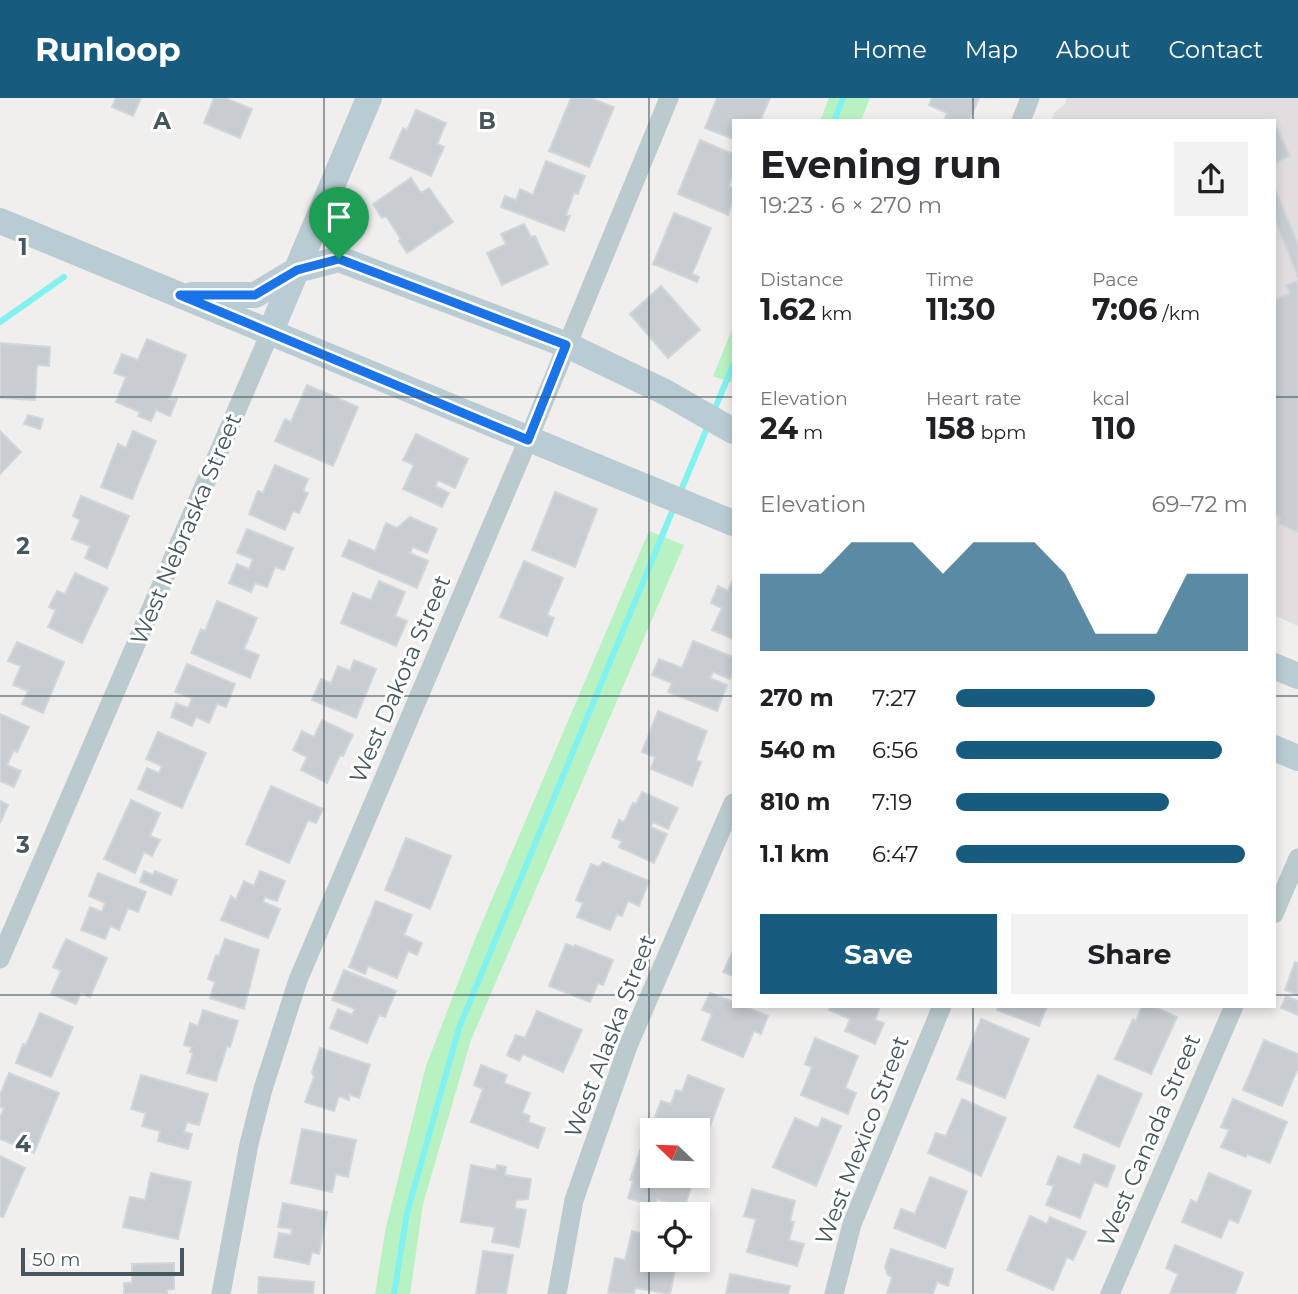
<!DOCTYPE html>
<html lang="en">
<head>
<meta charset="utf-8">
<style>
  body { margin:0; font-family:Montserrat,sans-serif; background:#f2f2f2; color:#202124; height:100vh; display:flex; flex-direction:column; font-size:26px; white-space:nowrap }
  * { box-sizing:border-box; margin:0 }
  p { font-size:23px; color:#757577 }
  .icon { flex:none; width:38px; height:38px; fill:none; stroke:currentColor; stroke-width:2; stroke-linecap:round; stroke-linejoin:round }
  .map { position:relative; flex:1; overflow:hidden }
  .panel { position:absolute; left:732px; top:21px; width:544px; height:889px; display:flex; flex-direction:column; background:#fff; border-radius:0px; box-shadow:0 4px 10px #0003 }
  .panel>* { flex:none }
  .needle { width:46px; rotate:293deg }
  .tools { position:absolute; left:640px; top:1020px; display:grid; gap:14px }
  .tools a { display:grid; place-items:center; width:70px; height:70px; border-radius:0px; background:#fff; box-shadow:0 4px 10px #0003; font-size:35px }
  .scale { position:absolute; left:21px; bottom:18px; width:163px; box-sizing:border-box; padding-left:7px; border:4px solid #45575d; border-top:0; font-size:19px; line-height:24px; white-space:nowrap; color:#45575d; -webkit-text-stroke:5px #fff; paint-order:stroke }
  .pin { position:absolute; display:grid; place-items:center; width:60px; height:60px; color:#fff; margin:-72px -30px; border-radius:50% 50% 50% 0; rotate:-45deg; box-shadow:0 0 7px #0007 }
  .pin .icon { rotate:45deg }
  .round { display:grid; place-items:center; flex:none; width:74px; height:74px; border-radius:0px; background:#f2f2f2 }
  .headline { display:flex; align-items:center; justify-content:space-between; height:119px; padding:0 28px }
  h1 { font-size:38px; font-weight:700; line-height:52px }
  .metrics { display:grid; grid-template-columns:repeat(3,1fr); gap:10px; height:119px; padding:7px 28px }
  .metrics div { display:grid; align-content:center }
  .metrics b { font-size:30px; font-weight:700 }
  .metrics small { font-size:19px; font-weight:400 }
  .metrics p { font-size:19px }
  .chart { height:196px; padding:14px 28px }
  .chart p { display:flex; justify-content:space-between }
  .chart svg { width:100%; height:126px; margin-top:7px; fill:#175b7e; opacity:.7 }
  .action { display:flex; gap:14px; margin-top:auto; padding:14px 28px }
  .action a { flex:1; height:80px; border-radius:0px; background:#175b7e; color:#fff; font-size:28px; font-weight:700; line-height:80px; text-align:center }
  .action a+a { background:#f2f2f2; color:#202124 }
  ul { padding:0 28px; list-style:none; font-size:23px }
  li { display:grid; grid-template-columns:112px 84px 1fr; align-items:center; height:52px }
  li i { height:18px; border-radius:9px; background:#175b7e }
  header { display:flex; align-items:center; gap:42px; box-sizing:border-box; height:98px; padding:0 35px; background:#175b7e; color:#fff }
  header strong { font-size:33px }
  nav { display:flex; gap:38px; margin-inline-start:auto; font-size:24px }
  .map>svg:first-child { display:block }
</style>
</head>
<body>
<header>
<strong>Runloop</strong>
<nav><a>Home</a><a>Map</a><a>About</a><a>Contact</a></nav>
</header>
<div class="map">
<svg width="1298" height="1196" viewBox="0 0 1298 1196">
  <rect width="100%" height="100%" fill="#f1eeee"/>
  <polygon fill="#e2dee0" points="1067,0 1298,0 1298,528 1274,517 1274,23 1051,23 1055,14 1065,6"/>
  <g fill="#b8f2c2">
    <polygon points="829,0 870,0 861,23 820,23"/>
    <polygon points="733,229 733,285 713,278"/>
    <polygon points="649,433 684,447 471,942 423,1106 410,1196 375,1196 386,1129 426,968 475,841"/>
  </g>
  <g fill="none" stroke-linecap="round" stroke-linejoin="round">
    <g stroke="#82f2f0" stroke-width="6">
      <polyline points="834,23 843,0"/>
      <polyline points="0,224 64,179"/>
      <polyline points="713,315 733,267"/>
      <polyline points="680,395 709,325"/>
      <polyline points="394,1196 407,1115 459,930 674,409"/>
    </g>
  </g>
  <g fill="#c7cdd1" stroke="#d1d6da" stroke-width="2">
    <polygon points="116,0 141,0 133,18 112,9"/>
    <polygon points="214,0 225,0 252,11 240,40 204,25"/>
    <polygon points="571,0 590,0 614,9 589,69 549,53"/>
    <polygon points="717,0 770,0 760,23 733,23 733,41 705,30"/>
    <polygon points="932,0 979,0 969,23 944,23 947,15 929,7"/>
    <polygon points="416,12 446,25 437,46 444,49 431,78 390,60 403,30 407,32"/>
    <polygon points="1277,30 1290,58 1274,65 1274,31"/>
    <polygon points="700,42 733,56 733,77 729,88 733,90 733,103 728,117 678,96"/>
    <polygon points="546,63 585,78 578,96 574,95 566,117 570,118 564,133 501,109 505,98 516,102 520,91 533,97"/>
    <polygon points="411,80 421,95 429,90 453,124 407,155 399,143 401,141 386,118 382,120 373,106"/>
    <polygon points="1274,88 1297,144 1298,142 1298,179 1274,119"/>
    <polygon points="674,115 711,130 692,176 699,179 697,184 653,166"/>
    <polygon points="524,126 531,139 535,138 548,166 502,187 487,155 506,146 501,136"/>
    <polygon points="1298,183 1298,434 1279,426 1280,419 1274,416 1274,202 1290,195 1286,187"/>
    <polygon points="661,188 700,232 668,260 630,216"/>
    <polygon points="147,241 186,257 169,301 177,301 170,318 156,312 151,323 138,318 140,314 116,304 126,279 114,275 122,256 138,262"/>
    <polygon points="0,245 50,249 49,268 37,267 35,302 0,300"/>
    <polygon points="307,287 358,309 333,368 275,343 285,321 291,324"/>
    <polygon points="28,317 43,321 40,331 24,326"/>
    <polygon points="0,333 21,354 0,376"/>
    <polygon points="133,333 156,343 132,401 101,389 118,346 126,350"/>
    <polygon points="416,336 468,361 455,390 438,382 435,388 449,395 442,409 403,391 414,367 403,362"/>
    <polygon points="275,367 308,381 303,393 308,395 299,415 293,413 285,432 249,416 258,393 263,395"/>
    <polygon points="555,394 597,411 575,469 532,452"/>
    <polygon points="81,398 129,418 107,470 85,460 90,448 72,441 80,422 73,418"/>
    <polygon points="410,419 437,431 427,455 413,449 410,455 428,463 417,490 342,458 349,442 375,453 386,425 397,430"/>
    <polygon points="247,431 293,450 284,472 275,469 267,489 255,485 251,494 229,485 237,466 249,471 253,461 237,455"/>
    <polygon points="524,463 563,480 547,517 554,520 547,538 500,519"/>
    <polygon points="75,475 108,490 82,545 48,529 56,512 49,509 57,493 65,496"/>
    <polygon points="733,481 733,541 712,532 722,510 711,505 718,488 728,493"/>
    <polygon points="379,483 405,494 395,518 407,523 396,548 341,525 353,495 371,502"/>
    <polygon points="217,503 257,520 244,551 259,557 250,580 191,555 201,531 205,533"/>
    <polygon points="693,543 733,559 733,573 730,581 713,574 710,580 727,587 717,613 668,594 672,585 652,577 659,561 682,570"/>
    <polygon points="17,544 64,564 43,615 22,606 28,593 13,587 21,568 8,563"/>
    <polygon points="354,562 376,571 356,620 312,602 321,581 331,585 338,568 350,573"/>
    <polygon points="187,566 235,586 226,609 217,606 209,625 196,619 192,628 171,619 176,605 188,610 192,600 175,594"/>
    <polygon points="658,613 707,633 696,662 701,664 692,688 651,671 655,659 642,654"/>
    <polygon points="0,616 29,629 17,654 14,652 7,667 21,673 14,689 0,683"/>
    <polygon points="322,622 353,637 343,658 340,657 327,685 301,672 307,659 293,652 302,633 314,639"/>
    <polygon points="158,634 206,655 182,710 138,691 147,670 159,675 162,668 146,661"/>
    <polygon points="271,688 323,711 316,725 308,722 289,765 246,746"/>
    <polygon points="642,694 678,710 668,731 653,724 651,729 667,736 654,765 619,749 622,743 612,739 619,722 624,724 633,705 636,706"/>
    <polygon points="131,702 160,715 150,738 160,742 152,758 144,754 135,775 104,761"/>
    <polygon points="0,703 8,707 0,725"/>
    <polygon points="406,740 451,758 430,811 385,792"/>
    <polygon points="603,764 649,783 639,808 628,803 622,818 617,816 610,832 577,819 583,805 576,802 591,766 599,769"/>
    <polygon points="144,773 153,777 155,773 177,782 171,797 140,784"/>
    <polygon points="260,773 285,783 277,803 265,799 263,804 280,811 268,840 221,822 231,798 236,802 244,783 254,788"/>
    <polygon points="98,775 146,794 138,814 128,810 119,832 110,828 105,841 81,832 90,809 102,814 105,805 89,798"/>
    <polygon points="376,803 412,817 404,837 422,845 417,857 408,853 397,880 368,868 365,876 349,869"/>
    <polygon points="66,841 107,860 90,899 81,895 76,906 51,896 61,873 53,869"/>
    <polygon points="225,841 259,852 244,911 210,900 215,884 208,881 216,857 219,858"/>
    <polygon points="566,846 574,849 575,847 613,862 603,887 598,885 590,904 549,888"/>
    <polygon points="732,855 733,856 733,878 723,874"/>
    <polygon points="1295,864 1298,865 1298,897 1285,892"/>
    <polygon points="344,872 396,893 385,919 379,917 367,945 330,930 338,911 352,917 355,911 332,902"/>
    <polygon points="710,895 733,904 733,908 743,908 768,918 761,936 754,933 743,959 702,942 712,916 702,912"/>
    <polygon points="1286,898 1298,903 1298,917 1281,910"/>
    <polygon points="831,908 880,908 875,922 884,925 875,946 845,933 850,921 829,912"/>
    <polygon points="998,908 1047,908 1039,928 997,912"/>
    <polygon points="1142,908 1152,908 1177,919 1151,976 1115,961 1133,921 1136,923"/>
    <polygon points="203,912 238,923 230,949 227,948 216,983 187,975 193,955 190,954 192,949 184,947 190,925 198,928"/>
    <polygon points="537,913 582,932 563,974 523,956 519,963 507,957 516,937 525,940"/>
    <polygon points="40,915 73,929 51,979 16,965 23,946 26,947"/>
    <polygon points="981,921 1029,941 1005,1000 957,981"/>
    <polygon points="815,940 858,958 845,990 856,995 848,1016 801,997 812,969 805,966"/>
    <polygon points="1264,942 1298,956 1298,970 1282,1008 1243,992"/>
    <polygon points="320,950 370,967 359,1000 349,996 349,1002 339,998 334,1013 305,1004 314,979 312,974"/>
    <polygon points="481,967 507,977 504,985 530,995 522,1015 530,1018 528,1024 545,1030 538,1050 471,1024 483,991 474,987"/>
    <polygon points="9,975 59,995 34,1055 0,1041 0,1020 4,1010 0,1009 0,997"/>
    <polygon points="141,977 208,996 199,1027 187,1024 184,1034 192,1036 188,1051 158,1043 160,1033 142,1028 146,1015 131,1011"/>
    <polygon points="688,977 724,991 705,1041 698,1039 698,1032 681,1032 654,1022 661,1003 671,1006 676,992 682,994"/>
    <polygon points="1098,977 1142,996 1119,1049 1074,1029"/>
    <polygon points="962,1001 1006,1020 981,1078 928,1055 936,1035 946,1038"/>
    <polygon points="1233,1001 1287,1024 1270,1065 1247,1056 1246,1059 1221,1049 1229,1032 1221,1029"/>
    <polygon points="795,1020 818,1030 822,1020 841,1028 816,1088 773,1069"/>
    <polygon points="302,1031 356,1042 348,1079 336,1076 332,1094 291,1085"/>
    <polygon points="642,1047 653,1051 653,1078 695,1078 684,1110 657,1101 655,1109 628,1100 633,1083 630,1082"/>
    <polygon points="1084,1056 1115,1068 1107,1089 1094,1084 1080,1120 1046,1107 1054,1088 1047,1086 1058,1058 1080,1067"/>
    <polygon points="0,1058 25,1070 3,1119 0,1118"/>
    <polygon points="471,1067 496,1072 497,1067 506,1069 505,1077 531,1081 528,1101 516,1102 515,1110 526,1112 519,1149 492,1144 495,1129 461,1124"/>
    <polygon points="151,1075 191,1084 178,1141 123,1129 130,1099 145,1102"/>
    <polygon points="1209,1075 1251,1093 1238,1125 1229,1121 1221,1140 1182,1124 1191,1102 1197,1105"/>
    <polygon points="930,1079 967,1093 945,1150 894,1130 901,1111 915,1116"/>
    <polygon points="752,1091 795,1103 790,1123 794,1124 789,1142 804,1146 797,1168 747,1154 756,1121 744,1118"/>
    <polygon points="283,1105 327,1114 319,1156 312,1154 309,1166 274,1159 279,1135 291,1137 292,1131 278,1129"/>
    <polygon points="1030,1118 1047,1126 1050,1119 1086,1134 1073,1162 1067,1159 1053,1192 1007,1172"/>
    <polygon points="632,1133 653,1138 653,1162 677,1162 670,1196 635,1190 634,1196 608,1195 615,1160 625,1162"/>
    <polygon points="1175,1147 1243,1175 1235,1196 1170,1196 1178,1176 1166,1170"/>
    <polygon points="891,1151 953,1171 948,1188 937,1184 933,1196 887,1196 892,1179 888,1177 885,1169"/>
    <polygon points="483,1153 513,1157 506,1196 476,1196"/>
    <polygon points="174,1165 174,1191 167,1192 167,1196 124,1196 124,1185 132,1185 132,1166"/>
    <polygon points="730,1176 790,1188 788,1196 726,1196"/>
    <polygon points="259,1179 314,1184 313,1196 258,1196"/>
  </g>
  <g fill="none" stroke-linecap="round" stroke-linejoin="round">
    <g stroke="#bbcace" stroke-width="19">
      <polyline points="1021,23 1030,0"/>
      <polyline points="1274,816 1298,760"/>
      <polyline points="0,861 270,235"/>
      <polyline points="221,1196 249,1046 263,991 298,882 528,342 669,0"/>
      <polyline points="557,1196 574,1102 628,948 733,705"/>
      <polyline points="834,1196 852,1126 942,908"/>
      <polyline points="1110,1196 1234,908"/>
    </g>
    <g stroke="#baccd3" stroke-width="26">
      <polyline points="0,123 733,425"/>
      <polyline points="192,197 255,197 297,172 339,161 567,247 665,294 733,333"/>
      <polyline points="270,235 369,0"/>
      <polyline points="1274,568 1298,578"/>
      <polyline points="1274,650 1298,660"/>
    </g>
  </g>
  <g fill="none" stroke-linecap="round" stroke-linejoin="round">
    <g stroke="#fff" stroke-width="14">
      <polygon id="route" points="339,161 566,247 528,342 180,197 255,197 297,172"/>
    </g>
    <use href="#route" stroke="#1a73e8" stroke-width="9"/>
  </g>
  <path fill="none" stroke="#45575d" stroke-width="2" stroke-opacity="0.55" d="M324,0V1196M649,0V1196M973,0V23M0,299H733M1274,299H1298M0,598H733M1274,598H1298M0,897H733M1274,897H1298M973,908V1196"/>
  <g text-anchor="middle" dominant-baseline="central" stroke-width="6" stroke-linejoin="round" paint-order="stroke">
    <g font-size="23" fill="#45575d" stroke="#fff">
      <text transform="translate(186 431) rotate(-67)">West Nebraska Street</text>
      <text transform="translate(400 581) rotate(-67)">West Dakota Street</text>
      <text transform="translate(610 938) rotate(-69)">West Alaska Street</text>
      <text transform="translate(862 1042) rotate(-69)">West Mexico Street</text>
      <text transform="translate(1149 1042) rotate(-67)">West Canada Street</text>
    </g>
  </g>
  <g font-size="23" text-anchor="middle" font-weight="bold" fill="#45575d" stroke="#fff" stroke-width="6" stroke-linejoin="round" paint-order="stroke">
    <text x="162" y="31">A</text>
    <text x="487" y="31">B</text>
    <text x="23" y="157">1</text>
    <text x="23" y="456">2</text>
    <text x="23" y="755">3</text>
    <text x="23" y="1054">4</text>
  </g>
</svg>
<div class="tools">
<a><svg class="needle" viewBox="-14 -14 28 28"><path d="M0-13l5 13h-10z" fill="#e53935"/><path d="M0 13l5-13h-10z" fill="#757577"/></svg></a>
<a><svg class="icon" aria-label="locate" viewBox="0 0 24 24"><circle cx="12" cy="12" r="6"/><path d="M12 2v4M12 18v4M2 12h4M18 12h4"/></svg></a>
</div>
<div class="scale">50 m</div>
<div class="pin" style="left:339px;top:161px;background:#1e9e55"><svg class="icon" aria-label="arrive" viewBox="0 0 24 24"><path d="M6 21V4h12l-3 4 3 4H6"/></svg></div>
<section class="panel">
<div class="headline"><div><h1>Evening run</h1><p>19:23 · 6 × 270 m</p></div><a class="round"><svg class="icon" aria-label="share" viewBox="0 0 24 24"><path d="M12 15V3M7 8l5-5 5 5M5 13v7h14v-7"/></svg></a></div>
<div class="metrics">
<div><p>Distance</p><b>1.62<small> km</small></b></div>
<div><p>Time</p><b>11:30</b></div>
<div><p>Pace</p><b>7:06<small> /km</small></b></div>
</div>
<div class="metrics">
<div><p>Elevation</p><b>24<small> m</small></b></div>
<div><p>Heart rate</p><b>158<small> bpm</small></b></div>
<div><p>kcal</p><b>110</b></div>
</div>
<div class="chart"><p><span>Elevation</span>69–72 m</p>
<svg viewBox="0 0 160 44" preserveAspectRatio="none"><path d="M0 44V17L10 17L20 17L30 6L40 6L50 6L60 17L70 6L80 6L90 6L100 17L110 38L120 38L130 38L140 17L150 17L160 17V44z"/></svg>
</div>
<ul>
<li><b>270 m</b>7:27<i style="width:68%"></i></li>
<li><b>540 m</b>6:56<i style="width:91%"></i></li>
<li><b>810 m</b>7:19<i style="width:73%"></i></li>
<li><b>1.1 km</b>6:47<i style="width:99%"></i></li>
</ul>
<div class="action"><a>Save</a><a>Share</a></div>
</section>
</div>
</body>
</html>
